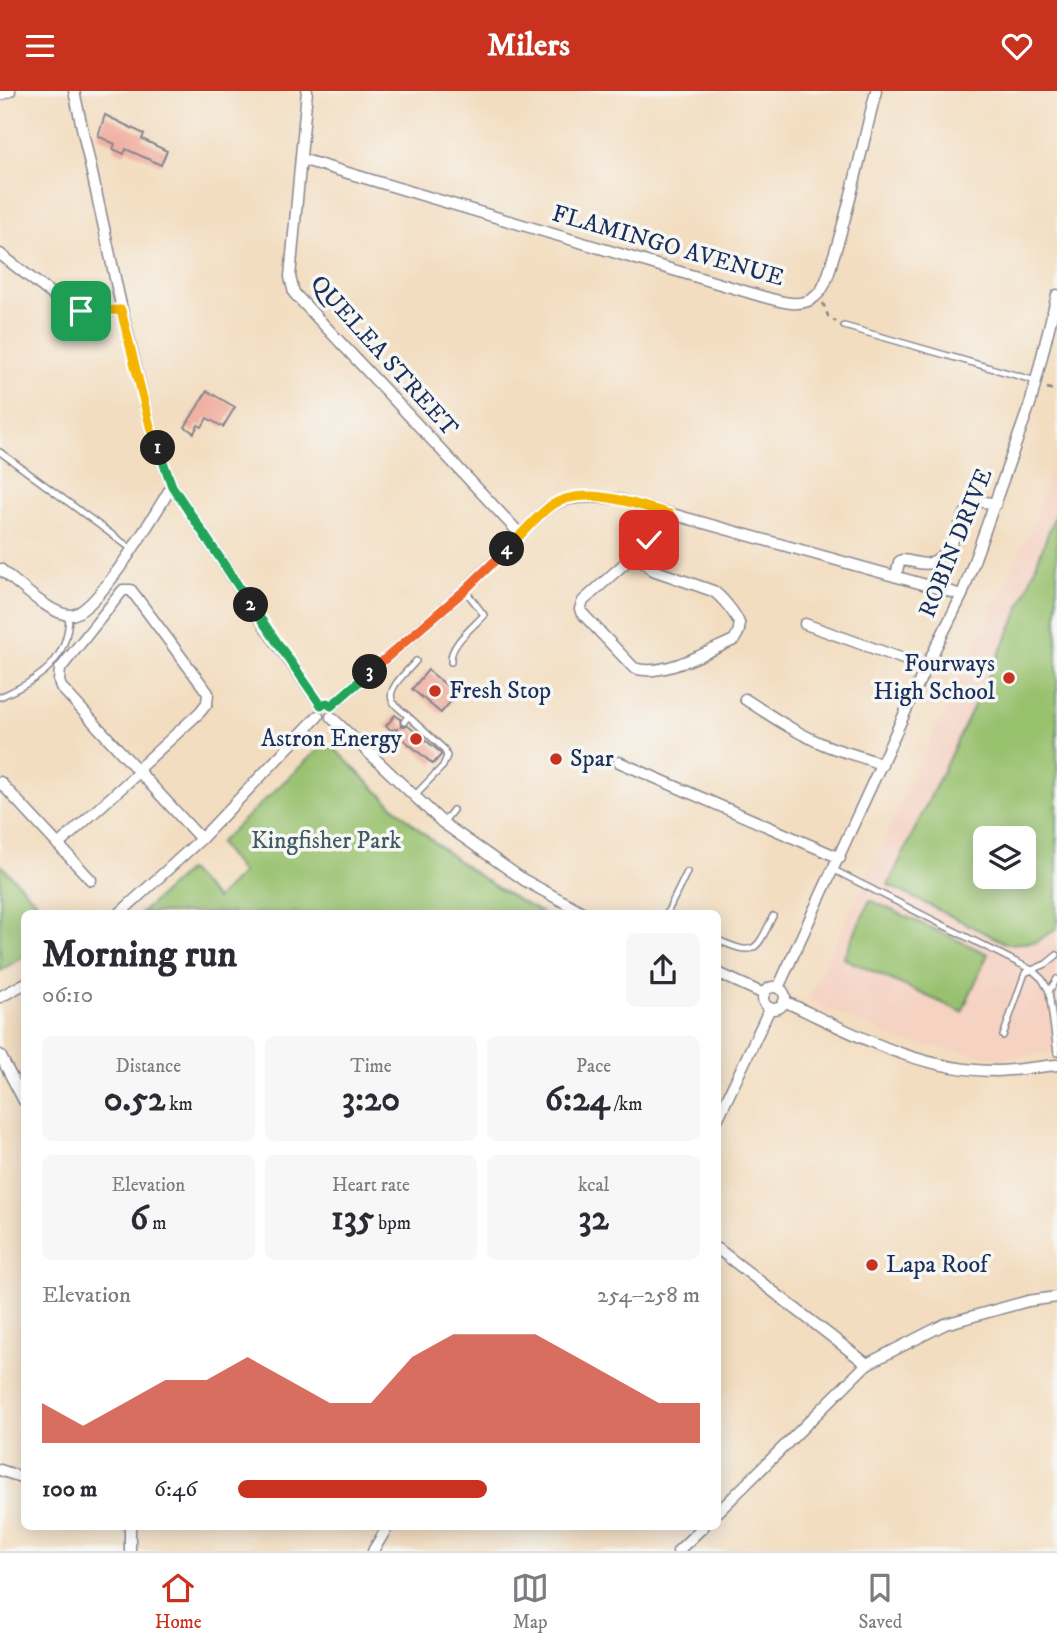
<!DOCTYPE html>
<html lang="en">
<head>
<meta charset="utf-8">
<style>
  body { margin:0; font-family:"IM FELL DW Pica",serif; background:#f7f7f7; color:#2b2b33; height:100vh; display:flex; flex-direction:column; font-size:26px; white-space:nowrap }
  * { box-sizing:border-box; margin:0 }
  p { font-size:23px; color:#7c7c81 }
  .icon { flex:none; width:38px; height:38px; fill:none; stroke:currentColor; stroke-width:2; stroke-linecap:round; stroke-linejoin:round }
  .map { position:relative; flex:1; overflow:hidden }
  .sheet { position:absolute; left:21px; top:819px; width:700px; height:620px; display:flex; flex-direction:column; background:#fff; border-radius:10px; box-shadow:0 4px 18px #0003 }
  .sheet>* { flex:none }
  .tools { position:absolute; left:973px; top:735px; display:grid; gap:14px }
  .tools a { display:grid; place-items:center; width:63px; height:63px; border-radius:10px; background:#fff; box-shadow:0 4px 18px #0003; font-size:35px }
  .pin { position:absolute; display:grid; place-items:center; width:60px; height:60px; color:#fff; margin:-30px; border-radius:14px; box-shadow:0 4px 10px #0006 }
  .km { position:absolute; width:35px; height:35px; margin:-18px; border-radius:50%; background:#222; color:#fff; font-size:19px; line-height:35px; text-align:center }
  .round { display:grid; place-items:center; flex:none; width:74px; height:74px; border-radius:10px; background:#f7f7f7 }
  .headline { display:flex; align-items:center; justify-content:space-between; height:119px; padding:0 21px }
  h1 { font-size:38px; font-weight:700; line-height:52px }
  .figures { display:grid; grid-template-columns:repeat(3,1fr); gap:10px; height:119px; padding:7px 21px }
  .figures div { display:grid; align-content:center; border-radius:10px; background:#f7f7f7; text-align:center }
  .figures b { font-size:35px; font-weight:700 }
  .figures small { font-size:19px; font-weight:400 }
  .figures p { font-size:19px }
  .chart { height:196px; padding:14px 21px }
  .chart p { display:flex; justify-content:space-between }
  .chart svg { width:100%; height:126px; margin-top:7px; fill:#c8321e; opacity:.7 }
  ul { padding:0 21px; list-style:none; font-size:23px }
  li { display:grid; grid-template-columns:112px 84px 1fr; align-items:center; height:52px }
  li i { height:18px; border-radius:9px; background:#c8321e }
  header { display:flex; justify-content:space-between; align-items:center; height:91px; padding:0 21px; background:#c8321e; color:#fff; font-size:32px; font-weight:700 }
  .dock { display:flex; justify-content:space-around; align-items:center; height:98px; border-top:2px solid #e1e1e2; background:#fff; font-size:19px; color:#7c7c81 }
  .dock a { display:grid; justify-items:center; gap:4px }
  .dock .on { color:#c8321e }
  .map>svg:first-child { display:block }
</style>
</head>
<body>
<header><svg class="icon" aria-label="menu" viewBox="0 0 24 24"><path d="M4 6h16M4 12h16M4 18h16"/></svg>Milers<svg class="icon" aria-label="heart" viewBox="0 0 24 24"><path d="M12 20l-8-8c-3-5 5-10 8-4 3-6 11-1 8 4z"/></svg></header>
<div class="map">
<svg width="1057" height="1460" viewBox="0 0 1057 1460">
  <rect width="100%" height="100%" fill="#f6f6f2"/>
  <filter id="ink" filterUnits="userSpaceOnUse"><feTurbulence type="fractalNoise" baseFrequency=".0143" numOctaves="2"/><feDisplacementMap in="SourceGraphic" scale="14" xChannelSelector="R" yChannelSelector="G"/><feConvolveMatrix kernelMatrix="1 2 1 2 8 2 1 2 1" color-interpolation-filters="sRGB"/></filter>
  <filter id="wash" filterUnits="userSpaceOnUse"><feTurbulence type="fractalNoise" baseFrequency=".00686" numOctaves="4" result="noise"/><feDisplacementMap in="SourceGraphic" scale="28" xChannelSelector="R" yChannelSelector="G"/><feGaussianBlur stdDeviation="1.57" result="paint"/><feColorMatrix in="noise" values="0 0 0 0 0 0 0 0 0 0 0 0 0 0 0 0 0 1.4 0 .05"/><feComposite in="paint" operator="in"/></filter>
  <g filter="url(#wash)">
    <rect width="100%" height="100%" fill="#f3ddc0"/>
    <path fill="#f5d2c2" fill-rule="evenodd" d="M1057,355V960L1003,968L901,950L808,909L1036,427ZM985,747H1024V786H985Z"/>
    <g fill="#98c16e" stroke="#5a7866" stroke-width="2" fill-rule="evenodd">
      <path d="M1057,419V837L1036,851L1007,853L888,794L1013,534ZM1024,747V786H985V747Z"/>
      <path d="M323,654L333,656C396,720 461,783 543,822H141L188,779L216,808L242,782L219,752Z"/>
      <polygon points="0,773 47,822 24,822 24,865 0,880"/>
      <polygon points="870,809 988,863 962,921 843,867"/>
    </g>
    <g id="blocks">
      <g fill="#f0afa0">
        <polygon points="105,24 144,43 142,48 167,60 161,74 126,58 124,63 113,58 115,53 98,45"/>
        <polygon points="207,300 235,316 223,336 207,327 202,336 198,334 194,342 185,336"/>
        <polygon points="428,579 457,603 441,622 412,598"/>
        <polygon points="395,624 400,628 401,635 408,635 440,661 441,664 433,673 399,645 398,638 391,639 386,635"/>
      </g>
    </g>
  </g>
  <g filter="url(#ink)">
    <use href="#blocks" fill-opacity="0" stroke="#87868f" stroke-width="2"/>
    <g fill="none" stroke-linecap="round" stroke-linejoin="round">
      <g stroke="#87868f" stroke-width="8">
        <g id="service">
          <polyline points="844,235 1036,290"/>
          <polyline points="0,361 133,459"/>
          <path d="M451,571C449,554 473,536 484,524L465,499"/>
          <path d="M0,606C39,588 68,572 69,524"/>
          <polyline points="408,625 444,658 447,665 443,675 414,705"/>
          <path d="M404,631L408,625C404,621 394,615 392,609C387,596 409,579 416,570"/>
          <polyline points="372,666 395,642"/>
          <polyline points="443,732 453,719"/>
          <polyline points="834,779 1032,879 1042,888 1049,900"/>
          <polyline points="667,822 687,781"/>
          <path d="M718,849C756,866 756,860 773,825"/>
          <polyline points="1057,888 1049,900 1057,962"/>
          <polyline points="1003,945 1025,882 1046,873 1057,864"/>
        </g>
      </g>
      <g stroke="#87868f" stroke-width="13">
        <g id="minor">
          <polyline points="74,0 122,219 151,339 172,395 269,542 321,614"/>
          <polyline points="307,0 290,186 294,202 521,444"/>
          <polyline points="0,4 10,0"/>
          <path d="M301,68L764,206C783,211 804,219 819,202C827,193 830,178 833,167C851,113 862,55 876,0"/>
          <polyline points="0,163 71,218 81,221 122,219"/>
          <path d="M635,463L583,510L580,518L581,521L634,577C662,587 708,560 734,549C737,544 741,539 739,532C735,522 722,506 713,500L653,479L635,463L670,423"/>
          <path d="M0,478C16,490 51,525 71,524C98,522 157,419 172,395"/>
          <path d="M896,485L899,471L902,469C911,469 921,475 930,472C956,462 958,427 974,409L996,413"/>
          <polyline points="805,533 926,576"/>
          <path d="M745,608C771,625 796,642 825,654C844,662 863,665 882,674"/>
          <path d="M331,615L465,499L547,417C569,403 593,406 618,408L962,504"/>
          <polyline points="331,626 443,732 524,789 584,822"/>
          <polyline points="619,671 840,767"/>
          <polyline points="137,679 200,621 207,612 208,602 131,499 123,499 60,578 59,590 61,596 201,748"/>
          <polyline points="0,691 91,789"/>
          <polyline points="58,754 139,681"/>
          <polyline points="120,822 201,748 318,625"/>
          <polyline points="718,882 764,903"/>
          <circle cx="774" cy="907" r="11"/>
          <polyline points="778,897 926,576 962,504 1031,310 1057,204"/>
          <polyline points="0,906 24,893"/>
          <path d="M784,910C855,943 917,980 998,980C1017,979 1038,976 1057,974"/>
          <polyline points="0,964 24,1010"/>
          <polyline points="718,1027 770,917"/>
          <polyline points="718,1158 867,1273"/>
          <polyline points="0,1379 24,1387"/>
          <polyline points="718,1421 867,1273 945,1233 1028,1210 1057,1206"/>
          <polyline points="130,1460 130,1435"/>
          <polyline points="373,1460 388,1435"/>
          <polyline points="678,1460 704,1435"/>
        </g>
      </g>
      <g stroke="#87868f" stroke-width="2.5" stroke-dasharray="5 5" stroke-linecap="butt">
        <polyline points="823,212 828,225 836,231"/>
        <polyline points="1047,297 1057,300"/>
      </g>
      <use href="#service" stroke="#fff" stroke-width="5"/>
      <use href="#minor" stroke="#fff" stroke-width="10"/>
    </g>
  </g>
  <g fill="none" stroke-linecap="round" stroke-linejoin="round" filter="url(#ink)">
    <g stroke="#fff" stroke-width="14">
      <polyline id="split-1" points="81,220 121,219 151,339 158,357"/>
    </g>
    <g stroke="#fff" stroke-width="14">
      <polyline id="split-2" points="158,357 172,395 251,514"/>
    </g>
    <g stroke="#fff" stroke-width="14">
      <polyline id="split-3" points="251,514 321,614 327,612 331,615 370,581"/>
    </g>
    <g stroke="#fff" stroke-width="14">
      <polyline id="split-4" points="370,581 465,499 507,458"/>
    </g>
    <g stroke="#fff" stroke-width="14">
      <path id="split-5" d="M507,458C520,445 534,428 549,416C582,392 635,413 670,423L649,449"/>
    </g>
    <use href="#split-1" stroke="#f5b400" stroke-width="9"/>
    <use href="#split-2" stroke="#22a559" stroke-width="9"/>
    <use href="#split-3" stroke="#22a559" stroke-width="9"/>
    <use href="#split-4" stroke="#f0652b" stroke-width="9"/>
    <use href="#split-5" stroke="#f5b400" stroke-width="9"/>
  </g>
  <g fill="#c8321e" stroke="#f6f6f2" stroke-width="2.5">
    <circle cx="1009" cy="587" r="7"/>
    <circle cx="435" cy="600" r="7"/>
    <circle cx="416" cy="648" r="7"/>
    <circle cx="556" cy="668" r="7"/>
    <circle cx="872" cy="1174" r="7"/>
  </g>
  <g text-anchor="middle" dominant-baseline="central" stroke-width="7" stroke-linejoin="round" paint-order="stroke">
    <g font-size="24" fill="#1b2f5e" stroke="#f6f6f2">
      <text transform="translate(668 155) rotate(16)">FLAMINGO AVENUE</text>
      <text transform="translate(384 265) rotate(48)">QUELEA STREET</text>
      <text transform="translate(956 452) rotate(-68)">ROBIN DRIVE</text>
    </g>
    <g font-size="24" fill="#1b2f5e" stroke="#f6f6f2" text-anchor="start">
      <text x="995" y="573" text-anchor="end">Fourways<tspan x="995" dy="28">High School</tspan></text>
      <text x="449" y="600">Fresh Stop</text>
      <text x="402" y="648" text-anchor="end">Astron Energy</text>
      <text x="570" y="668">Spar</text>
      <text x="886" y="1174">Lapa Roof</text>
    </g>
    <g font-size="24" fill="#405b63" stroke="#f6f6f2">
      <text x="326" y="750">Kingfisher Park</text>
    </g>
  </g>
</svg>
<div class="tools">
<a><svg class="icon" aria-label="layers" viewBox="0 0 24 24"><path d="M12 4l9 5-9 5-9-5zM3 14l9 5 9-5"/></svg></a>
</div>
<div class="pin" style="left:81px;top:220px;background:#1e9e55"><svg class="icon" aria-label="arrive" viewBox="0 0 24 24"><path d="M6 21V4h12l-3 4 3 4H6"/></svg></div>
<div class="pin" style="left:649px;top:449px;background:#d93025"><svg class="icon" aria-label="check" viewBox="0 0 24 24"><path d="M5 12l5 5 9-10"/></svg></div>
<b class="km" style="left:158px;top:357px">1</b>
<b class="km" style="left:251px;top:514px">2</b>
<b class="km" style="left:370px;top:581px">3</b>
<b class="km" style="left:507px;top:458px">4</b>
<section class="sheet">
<div class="headline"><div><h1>Morning run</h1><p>06:10</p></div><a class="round"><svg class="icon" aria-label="share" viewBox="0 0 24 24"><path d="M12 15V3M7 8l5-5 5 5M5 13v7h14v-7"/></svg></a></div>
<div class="figures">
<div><p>Distance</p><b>0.52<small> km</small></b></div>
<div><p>Time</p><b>3:20</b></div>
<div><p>Pace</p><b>6:24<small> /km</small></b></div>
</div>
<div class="figures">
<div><p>Elevation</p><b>6<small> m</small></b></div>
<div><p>Heart rate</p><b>135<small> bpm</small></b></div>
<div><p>kcal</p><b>32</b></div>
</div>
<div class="chart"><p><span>Elevation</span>254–258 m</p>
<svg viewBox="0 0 160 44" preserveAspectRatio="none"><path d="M0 44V30L10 38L20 30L30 22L40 22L50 14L60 22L70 30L80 30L90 14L100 6L110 6L120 6L130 14L140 22L150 30L160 30V44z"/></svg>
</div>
<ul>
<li><b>100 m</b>6:46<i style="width:54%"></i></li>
</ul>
</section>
</div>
<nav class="dock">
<a class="on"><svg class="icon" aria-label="home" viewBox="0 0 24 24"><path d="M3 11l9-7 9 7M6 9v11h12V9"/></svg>Home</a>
<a><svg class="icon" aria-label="map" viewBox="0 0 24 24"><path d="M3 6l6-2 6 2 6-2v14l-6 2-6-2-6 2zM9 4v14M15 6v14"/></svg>Map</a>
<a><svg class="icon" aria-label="saved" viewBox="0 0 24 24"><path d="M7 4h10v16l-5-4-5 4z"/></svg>Saved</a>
</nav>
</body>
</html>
